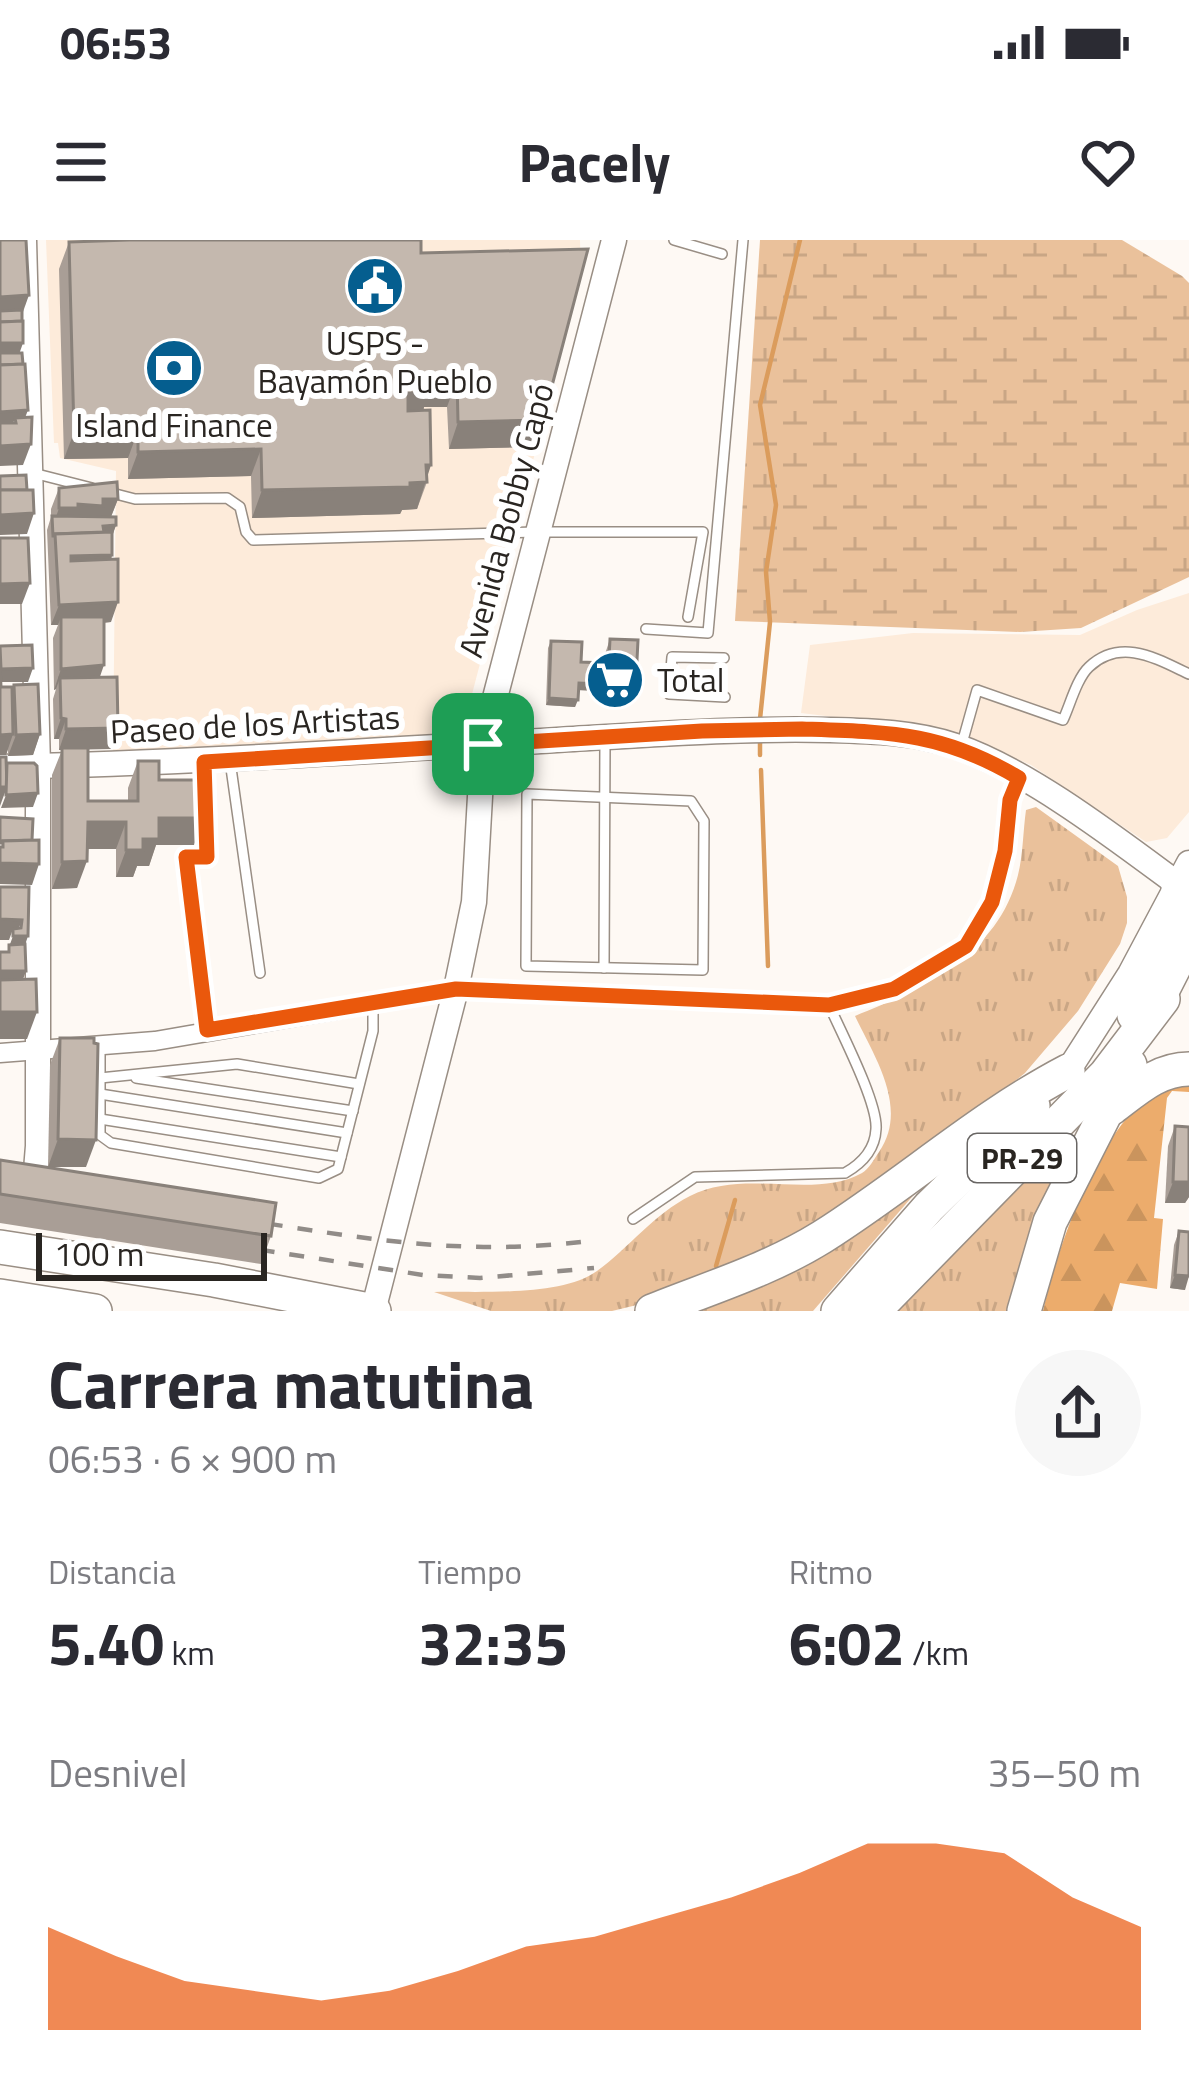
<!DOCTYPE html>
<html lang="es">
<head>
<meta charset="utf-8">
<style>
  body { margin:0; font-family:"Titillium Web",sans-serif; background:#f7f7f7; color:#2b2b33; height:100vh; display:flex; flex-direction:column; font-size:45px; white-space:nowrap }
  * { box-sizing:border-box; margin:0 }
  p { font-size:39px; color:#7c7c81 }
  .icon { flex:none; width:66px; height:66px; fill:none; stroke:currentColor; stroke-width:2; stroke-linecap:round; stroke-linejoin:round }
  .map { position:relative; height:1071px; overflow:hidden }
  .drawer { display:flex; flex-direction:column; background:#fff; flex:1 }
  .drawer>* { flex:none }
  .scale { position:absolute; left:36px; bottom:30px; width:231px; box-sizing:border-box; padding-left:12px; border:6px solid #292521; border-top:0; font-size:33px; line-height:42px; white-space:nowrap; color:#292521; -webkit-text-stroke:9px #fff; paint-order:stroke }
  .pin { position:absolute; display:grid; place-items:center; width:102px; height:102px; color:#fff; margin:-51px; border-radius:24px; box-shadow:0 6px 18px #0006 }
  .round { display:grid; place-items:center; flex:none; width:126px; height:126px; border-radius:63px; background:#f7f7f7 }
  .overview { display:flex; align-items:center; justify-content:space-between; height:204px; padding:0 48px }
  h1 { font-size:66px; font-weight:700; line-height:90px }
  .figures { display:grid; grid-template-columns:repeat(3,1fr); gap:18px; height:204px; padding:12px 48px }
  .figures div { display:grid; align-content:center }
  .figures b { font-size:60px; font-weight:700 }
  .figures small { font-size:33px; font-weight:400 }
  .figures p { font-size:33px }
  .chart { height:336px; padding:24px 48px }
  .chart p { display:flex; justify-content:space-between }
  .chart svg { width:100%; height:216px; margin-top:12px; fill:#ea580c; opacity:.7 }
  .status { display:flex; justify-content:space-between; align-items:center; height:84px; padding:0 60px; background:#fff; direction:ltr }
  .status svg { height:33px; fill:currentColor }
  header { display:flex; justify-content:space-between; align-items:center; height:156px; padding:0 48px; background:#fff; font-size:54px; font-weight:700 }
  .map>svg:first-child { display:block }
</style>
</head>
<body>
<div class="status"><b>06:53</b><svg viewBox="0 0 49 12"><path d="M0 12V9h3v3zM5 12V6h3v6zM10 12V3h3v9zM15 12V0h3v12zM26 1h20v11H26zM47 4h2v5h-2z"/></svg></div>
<header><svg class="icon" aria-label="menu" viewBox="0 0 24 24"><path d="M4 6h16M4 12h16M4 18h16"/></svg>Pacely<svg class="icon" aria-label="heart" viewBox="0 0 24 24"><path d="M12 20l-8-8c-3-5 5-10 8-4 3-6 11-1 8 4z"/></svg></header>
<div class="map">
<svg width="1189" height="1071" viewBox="0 0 1189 1071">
  <defs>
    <pattern id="grass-tufts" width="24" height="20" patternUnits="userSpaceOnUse" patternTransform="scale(3)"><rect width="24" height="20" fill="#eac19b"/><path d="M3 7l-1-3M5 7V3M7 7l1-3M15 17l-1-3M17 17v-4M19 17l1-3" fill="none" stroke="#c9a685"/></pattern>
    <pattern id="forest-firs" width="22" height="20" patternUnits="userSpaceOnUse" patternTransform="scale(3)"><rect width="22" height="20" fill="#ecac6c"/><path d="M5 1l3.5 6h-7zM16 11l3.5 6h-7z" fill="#ca945d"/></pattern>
    <pattern id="wetland-marsh" width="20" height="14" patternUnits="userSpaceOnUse" patternTransform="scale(3)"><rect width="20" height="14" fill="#eac19b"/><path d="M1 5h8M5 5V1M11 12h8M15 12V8" fill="none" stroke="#c9a685"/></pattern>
  </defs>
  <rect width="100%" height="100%" fill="#fef9f4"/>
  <g fill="#fdebda">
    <polygon points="46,0 580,0 581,37 465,481 444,495 217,512 113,513 116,231 60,218 58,203 54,203"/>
    <polygon points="1189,353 1189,572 1167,598 1146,602 1031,525 948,491 801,473 810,405 913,393 1080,395 1137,370"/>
  </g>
  <g fill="url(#grass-tufts)">
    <path d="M1036,567L1118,626L1127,657V683L1120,704L1078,771L1025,833L957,887L790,1002L641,1064L612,1071H491L434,1052C479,1051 561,1057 597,1031C630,1007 654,974 690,956C744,928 814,960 862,933C869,929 874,919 879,912C909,868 875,818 855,776C924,748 998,714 1018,635C1023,615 1023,591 1026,570Z"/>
    <path d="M1062,895L1070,896L1074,903C1047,957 1018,1010 1010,1071H883Z"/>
    <polygon points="918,950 813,1071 669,1071"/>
  </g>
  <path fill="url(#forest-firs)" d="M1189,836V852L1172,851L1167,858L1154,978L1163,979L1157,1049L1120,1043L1112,1071H1043C1059,1002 1097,894 1155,850C1165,843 1177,840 1189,836Z"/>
  <polygon fill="url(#wetland-marsh)" points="760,0 1122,0 1182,36 1189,43 1189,337 1081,388 1020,392 735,381"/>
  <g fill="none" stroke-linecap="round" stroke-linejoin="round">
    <g stroke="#db9c5c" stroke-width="4.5">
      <polyline points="760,479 770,382 766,332 776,265 760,165 800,0"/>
      <polyline points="760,497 760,515"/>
      <polyline points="761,530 768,726"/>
      <polyline points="716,1026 735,960"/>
    </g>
    <g stroke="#998e84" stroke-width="12">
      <g id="lane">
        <polyline points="674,0 722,14"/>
        <polyline points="33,233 92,248"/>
        <polyline points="108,252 135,259 227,258 240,267 246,292 253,300 536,292 703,292 688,377"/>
        <polyline points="646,389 708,393 743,0"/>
        <polyline points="724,418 672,417 669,454 725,457"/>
        <path d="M961,507L977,450L1063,480C1070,465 1077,438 1089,427C1121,397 1157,419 1189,434"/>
        <polyline points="230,521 260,733"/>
        <polyline points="204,522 207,617 186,618 207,790"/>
        <polygon points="527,554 691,561 704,581 703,730 526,726"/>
        <polyline points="604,728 605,502"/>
        <polyline points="100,807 100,895 111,903 319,938 338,929 373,791 373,762"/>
        <polyline points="100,838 237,824 359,844"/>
        <polyline points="136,838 353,871"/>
        <polyline points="100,854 347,893"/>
        <polyline points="100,879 341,917"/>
        <path d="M633,979L695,937L845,933C861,924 875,910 876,889C878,863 841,792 829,765"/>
      </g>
    </g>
    <g stroke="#998e84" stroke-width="21">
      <polyline id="street" points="0,813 155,801 456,749 829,765 894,749 966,706 992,662 1005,611 1010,560 1020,538"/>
    </g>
    <g stroke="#998e84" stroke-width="27">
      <g id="secondary">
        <polyline points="24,0 38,526 38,906 34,954"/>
        <path d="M0,527C192,523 383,510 574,499C659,494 744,488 830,490C872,491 915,492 956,506C1030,531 1123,604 1187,651"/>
        <polyline points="1163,759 1189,708"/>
        <polyline points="1068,831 1130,734 1189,623"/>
        <polyline points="373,1071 456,749 474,662 483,504 614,0"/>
      </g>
    </g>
    <g stroke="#998e84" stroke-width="36">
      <g id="highway">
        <path d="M1134,775C1161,729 1181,700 1178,644"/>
        <path d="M1112,868C1136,850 1158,829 1189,829"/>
        <polyline points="0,1007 214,1040 374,1071"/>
        <polyline points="0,1056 95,1071"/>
        <path d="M652,1071C709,1048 769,1030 822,997C906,944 980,877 1068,831"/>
        <polyline points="838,1071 929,967 1033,866"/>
        <polyline points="874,1071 1106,834 1163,759"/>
        <polyline points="1024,1071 1050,982 1130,825"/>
      </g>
    </g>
    <use href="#lane" stroke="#fff" stroke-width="9"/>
    <use href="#street" stroke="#fff" stroke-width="18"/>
    <use href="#secondary" stroke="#fff" stroke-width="24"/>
    <use href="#highway" stroke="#fff" stroke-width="33"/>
    <g stroke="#918c88" stroke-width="4.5" stroke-dasharray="15 15" stroke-linecap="butt">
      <path d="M238,979C363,998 461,1017 589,1001"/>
      <polyline points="230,1005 423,1035 480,1038 594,1028"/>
    </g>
  </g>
  <g fill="#a99e96">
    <polygon points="69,2 421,13 533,207 449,209 447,167 424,167 427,242 417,269 402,270 400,274 252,278 251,236 128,239 128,218 64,219 59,29"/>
    <polygon points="59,248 118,259 111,277 116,285 112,297 111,382 104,383 100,437 118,488 111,509 88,509 88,561 128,561 128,548 138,521 159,540 194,605 156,605 149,626 137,626 133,637 116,637 116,609 87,609 77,648 52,649 52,535 62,510 59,510 59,499 54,499 53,459 56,449 54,450 53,398 58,385 51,385 47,290 51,277 51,269"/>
    <polygon points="610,399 628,461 600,459 601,451 579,450 575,467 546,465 548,408 551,401 581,422 602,423"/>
    <polygon points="0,406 28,442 1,442 1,447 12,451 14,445 40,494 33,515 8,516 8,509 6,515 0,515"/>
    <polygon points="60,798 86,927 48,927 50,825"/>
    <polygon points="1175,886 1189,887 1189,957 1185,963 1165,963 1168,906"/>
    <polygon points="0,920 271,996 261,1024 0,983"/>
    <polygon points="1179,991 1185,1050 1170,1048 1174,1005"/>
  </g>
  <g fill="#89817a">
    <polygon points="29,55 19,83 0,83 0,57"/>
    <polygon points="0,103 23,103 16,123 0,124"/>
    <polygon points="457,139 447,167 424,167 419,180 398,180 408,153 429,140"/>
    <polygon points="28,170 20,191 15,178 10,192 0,192 0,172"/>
    <polygon points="543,180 533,207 449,209 458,182"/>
    <polygon points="138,191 128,218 64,219 74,192"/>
    <polygon points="31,204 23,225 0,226 0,206"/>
    <polygon points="261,209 251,236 128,239 138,212"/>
    <polygon points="431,225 417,269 402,270 400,274 252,278 262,250"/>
    <polygon points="103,259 118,259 110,279 52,289 59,268"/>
    <polygon points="34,273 27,294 0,295 0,275"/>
    <polygon points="116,285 111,299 55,296 103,286"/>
    <polygon points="112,315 105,336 63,337 71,316"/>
    <polygon points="30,343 22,364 0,364 0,344"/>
    <polygon points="118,362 111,382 61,385 61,377 58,385 51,385 59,365"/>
    <polygon points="104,425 97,445 60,438 56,449 54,450 61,429"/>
    <polygon points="33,428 28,442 0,442 0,429"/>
    <polygon points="608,439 636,440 628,461 600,459"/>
    <polygon points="579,443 603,444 601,451 576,450"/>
    <polygon points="549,458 578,460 575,467 546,465"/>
    <polygon points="61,478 66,479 59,499 54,499"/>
    <polygon points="118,488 111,509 59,510 66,489"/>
    <polygon points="13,494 6,515 0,515 0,495"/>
    <polygon points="40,494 33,515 8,516 16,495"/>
    <polygon points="0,547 7,547 0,566"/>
    <polygon points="38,553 33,567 1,568 6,555"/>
    <polygon points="159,578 204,578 194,605 156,605 149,626 137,626 133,637 116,637 126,610"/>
    <polygon points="88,582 126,582 116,609 78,609"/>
    <polygon points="87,621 77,648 52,649 62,622"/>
    <polygon points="0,623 39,624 32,645 0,644"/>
    <polygon points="0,679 22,680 16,696 28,696 21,717 9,707 13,696 13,689 9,700 0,700"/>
    <polygon points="0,731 26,731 21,745 0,745"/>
    <polygon points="0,772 37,772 27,799 0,799"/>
    <polygon points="58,899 96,900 86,927 48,927"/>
    <polygon points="1173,942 1189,942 1189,957 1185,963 1165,963"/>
    <polygon points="1175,1035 1189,1036 1185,1050 1170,1048"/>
  </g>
  <g fill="#c4b8ae" stroke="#89817a" stroke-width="3">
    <polygon points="0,0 26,0 29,55 0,57"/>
    <polygon points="129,0 421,0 421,13 588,9 543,180 458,182 457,139 429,140 429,153 408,153 408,171 430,170 431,225 426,225 427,242 410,243 410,247 262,250 261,209 138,212 138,191 74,192 69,2"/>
    <polygon points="22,70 22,81 0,82 0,71"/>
    <polygon points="23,81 23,103 0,103 0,82"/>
    <polygon points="0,113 22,113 23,124 0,125"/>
    <polygon points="25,124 28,170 0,172 0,125"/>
    <polygon points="32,177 31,204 0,206 0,183 16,183 15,178"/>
    <polygon points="26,235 27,250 0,250 0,236"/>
    <polygon points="117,242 118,259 103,259 103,266 78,264 78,268 59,268 59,248"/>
    <polygon points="0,250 33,250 34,273 0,275"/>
    <polygon points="52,276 116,277 116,285 103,286 104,292 55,294 55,296 53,296"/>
    <polygon points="112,292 112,315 71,316 71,321 118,319 118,362 59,365 55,294"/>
    <polygon points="0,298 28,298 30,343 0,344"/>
    <polygon points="61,377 104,377 104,425 61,429"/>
    <polygon points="610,399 638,400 636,440 608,439"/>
    <polygon points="551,401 582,402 581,422 604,423 603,444 579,443 578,460 549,458"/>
    <polygon points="32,405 33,428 1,429 0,406"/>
    <polygon points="0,424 1,447 12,447 13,494 0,495"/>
    <polygon points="117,437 118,488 66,489 66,479 61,478 60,438"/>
    <polygon points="38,444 40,494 16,495 14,445"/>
    <polygon points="62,508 88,508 88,561 138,561 138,521 159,521 159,540 204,540 204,578 159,578 159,599 143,599 143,610 126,610 126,582 88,582 87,621 62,622"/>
    <polygon points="0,517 6,517 7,547 0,547"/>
    <polygon points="7,523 34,523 37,526 38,553 6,555"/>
    <polygon points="0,577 33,579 32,600 3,601 3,603 0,603"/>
    <polygon points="39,600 39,624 0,623 0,607 3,607 3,601"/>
    <polygon points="0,647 29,647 28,696 13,696 13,689 21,688 22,680 0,679"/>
    <polygon points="25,704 26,731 0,731 0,712 9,712 9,705"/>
    <polygon points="36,739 37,772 0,772 0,740"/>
    <polygon points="60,798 94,798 94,803 98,804 96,900 58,899"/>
    <polygon points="1175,886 1189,887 1189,942 1173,942"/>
    <polygon points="0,920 276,963 271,996 0,954"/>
    <polygon points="1179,991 1189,992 1189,1036 1175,1035"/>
  </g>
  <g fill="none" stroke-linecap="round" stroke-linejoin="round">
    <g stroke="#fff" stroke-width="24">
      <path id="route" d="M802,489C890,492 942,492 1019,538L1010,560L1005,611L992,662L966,706L894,749L829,765L456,749L207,790L186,617H207L204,522L702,491Z"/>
    </g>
    <use href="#route" stroke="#ea580c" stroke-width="15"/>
  </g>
  <defs>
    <g id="civic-disc" transform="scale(3)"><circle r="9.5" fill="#055e8f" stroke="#fff"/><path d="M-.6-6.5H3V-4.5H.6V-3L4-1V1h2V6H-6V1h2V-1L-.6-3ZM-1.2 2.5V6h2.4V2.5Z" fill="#fff"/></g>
    <g id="bank-disc" transform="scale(3)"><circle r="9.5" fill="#055e8f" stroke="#fff"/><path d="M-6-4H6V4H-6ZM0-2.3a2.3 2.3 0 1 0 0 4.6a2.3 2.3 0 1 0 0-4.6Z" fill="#fff"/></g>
    <g id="supermarket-disc" transform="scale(3)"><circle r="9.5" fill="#055e8f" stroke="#fff"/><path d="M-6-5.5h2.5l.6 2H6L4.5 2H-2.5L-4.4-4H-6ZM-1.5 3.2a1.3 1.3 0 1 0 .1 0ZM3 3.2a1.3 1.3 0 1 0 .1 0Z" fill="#fff"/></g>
  </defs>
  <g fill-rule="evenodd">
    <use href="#civic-disc" x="375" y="46"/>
    <use href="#bank-disc" x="174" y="128"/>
    <use href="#supermarket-disc" x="615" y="440"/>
  </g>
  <g text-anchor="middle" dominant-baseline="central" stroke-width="12" stroke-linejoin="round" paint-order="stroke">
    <rect fill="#fff" stroke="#696664" stroke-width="3" x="968" y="894" width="108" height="48" rx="9"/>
    <g font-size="30" font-weight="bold" fill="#292521">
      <text x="1022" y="918">PR-29</text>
    </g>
    <g font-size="33" fill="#292521" stroke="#fff">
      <text x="375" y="103">USPS -<tspan x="375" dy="38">Bayamón Pueblo</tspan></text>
      <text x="174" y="185">Island Finance</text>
      <text x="657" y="440" text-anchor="start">Total</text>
    </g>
    <g font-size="33" fill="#292521" stroke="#fff">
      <text transform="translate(506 280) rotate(-75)">Avenida Bobby Capó</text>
      <text transform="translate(255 484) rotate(-3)">Paseo de los Artistas</text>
    </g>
  </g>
</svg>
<div class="scale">100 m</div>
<div class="pin" style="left:483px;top:504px;background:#1e9e55"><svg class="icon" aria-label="arrive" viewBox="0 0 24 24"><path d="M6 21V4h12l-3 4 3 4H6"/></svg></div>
</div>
<section class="drawer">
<div class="overview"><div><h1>Carrera matutina</h1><p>06:53 · 6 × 900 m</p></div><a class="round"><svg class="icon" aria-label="share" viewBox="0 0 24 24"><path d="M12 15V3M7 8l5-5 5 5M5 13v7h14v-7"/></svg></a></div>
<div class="figures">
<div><p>Distancia</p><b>5.40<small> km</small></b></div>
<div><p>Tiempo</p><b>32:35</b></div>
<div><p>Ritmo</p><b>6:02<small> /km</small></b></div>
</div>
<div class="chart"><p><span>Desnivel</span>35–50 m</p>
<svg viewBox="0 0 160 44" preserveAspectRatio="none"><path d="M0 44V23L10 29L20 34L30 36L40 38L50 36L60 32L70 27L80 25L90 21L100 17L110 12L120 6L130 6L140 8L150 17L160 23V44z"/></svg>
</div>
</section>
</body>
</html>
